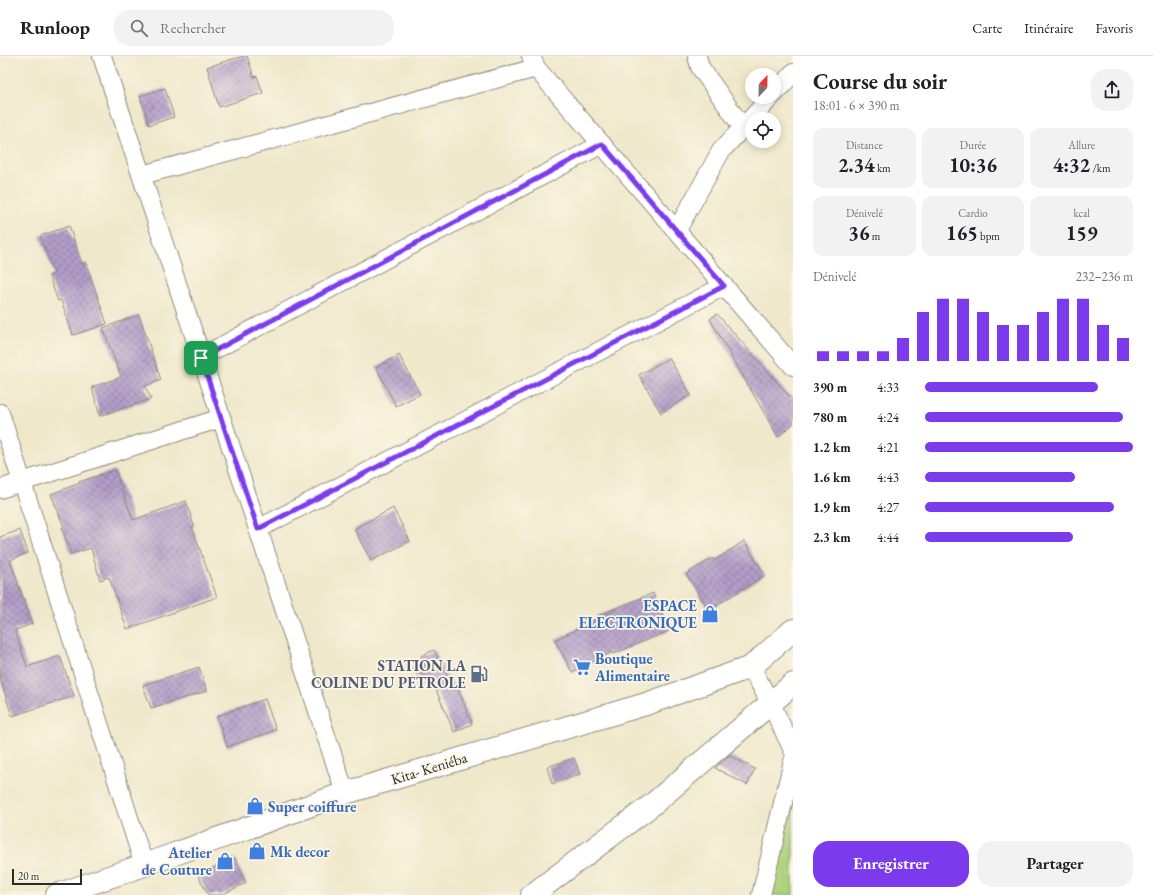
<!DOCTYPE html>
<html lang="fr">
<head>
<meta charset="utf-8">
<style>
  body { margin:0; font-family:"EB Garamond",serif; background:#f2f2f2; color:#202124; height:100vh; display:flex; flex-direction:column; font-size:15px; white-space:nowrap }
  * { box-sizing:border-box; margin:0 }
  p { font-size:13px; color:#757577 }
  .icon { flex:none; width:22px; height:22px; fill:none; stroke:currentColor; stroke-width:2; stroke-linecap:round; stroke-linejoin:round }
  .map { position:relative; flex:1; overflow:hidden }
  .drawer { display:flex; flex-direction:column; background:#fff; width:360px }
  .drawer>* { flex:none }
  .needle { width:26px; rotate:22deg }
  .buttons { position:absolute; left:745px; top:12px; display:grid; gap:8px }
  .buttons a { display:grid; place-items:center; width:36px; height:36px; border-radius:50%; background:#fff; box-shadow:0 2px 10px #0003; font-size:20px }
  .scale { position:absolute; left:12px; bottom:10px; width:70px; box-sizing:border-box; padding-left:4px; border:2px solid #2b2b2b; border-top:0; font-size:11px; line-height:14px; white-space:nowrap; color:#2b2b2b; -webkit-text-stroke:3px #fcf5e5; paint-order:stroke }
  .pin { position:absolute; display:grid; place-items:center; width:34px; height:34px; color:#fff; margin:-17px; border-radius:8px; box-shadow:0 2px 6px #0006 }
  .round { display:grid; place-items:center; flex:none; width:42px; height:42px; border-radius:16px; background:#f2f2f2 }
  .summary { display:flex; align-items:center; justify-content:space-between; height:68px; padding:0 20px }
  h1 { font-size:22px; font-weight:700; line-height:30px }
  .stats { display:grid; grid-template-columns:repeat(3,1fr); gap:6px; height:68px; padding:4px 20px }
  .stats div { display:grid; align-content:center; border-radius:10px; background:#f2f2f2; text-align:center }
  .stats b { font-size:20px; font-weight:700 }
  .stats small { font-size:11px; font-weight:400 }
  .stats p { font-size:11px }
  .chart { height:112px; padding:8px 20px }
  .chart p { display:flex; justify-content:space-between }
  .chart svg { width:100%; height:72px; margin-top:4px; stroke:#7c3aed; stroke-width:6 }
  .action { display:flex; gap:8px; margin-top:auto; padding:8px 20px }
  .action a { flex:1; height:46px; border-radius:16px; background:#7c3aed; color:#fff; font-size:16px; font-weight:700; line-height:46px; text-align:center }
  .action a+a { background:#f2f2f2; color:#202124 }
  ul { padding:0 20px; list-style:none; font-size:13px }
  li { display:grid; grid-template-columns:64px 48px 1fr; align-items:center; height:30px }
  li i { height:10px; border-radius:5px; background:#7c3aed }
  header { display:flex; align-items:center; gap:24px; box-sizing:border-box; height:56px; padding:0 20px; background:#fff; border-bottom:1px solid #e0e0e0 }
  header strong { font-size:19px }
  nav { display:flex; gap:22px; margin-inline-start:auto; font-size:14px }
  .search { width:280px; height:36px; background:#f2f2f2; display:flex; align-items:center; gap:10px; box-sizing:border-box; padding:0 14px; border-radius:16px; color:#757577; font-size:15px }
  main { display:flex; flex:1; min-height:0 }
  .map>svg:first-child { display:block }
</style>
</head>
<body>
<header>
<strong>Runloop</strong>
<div class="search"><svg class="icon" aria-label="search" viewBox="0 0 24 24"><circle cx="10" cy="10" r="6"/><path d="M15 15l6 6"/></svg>Rechercher</div>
<nav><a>Carte</a><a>Itinéraire</a><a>Favoris</a></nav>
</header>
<main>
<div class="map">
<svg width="793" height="839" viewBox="0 0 793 839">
  <defs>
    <pattern id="building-cross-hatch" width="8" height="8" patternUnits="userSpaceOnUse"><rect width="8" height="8" fill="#b29dc9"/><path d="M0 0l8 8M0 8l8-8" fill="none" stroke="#9180a3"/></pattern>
  </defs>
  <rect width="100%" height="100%" fill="#fcf5e5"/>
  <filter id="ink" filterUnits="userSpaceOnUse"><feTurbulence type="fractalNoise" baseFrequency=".025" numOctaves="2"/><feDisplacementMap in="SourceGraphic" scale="8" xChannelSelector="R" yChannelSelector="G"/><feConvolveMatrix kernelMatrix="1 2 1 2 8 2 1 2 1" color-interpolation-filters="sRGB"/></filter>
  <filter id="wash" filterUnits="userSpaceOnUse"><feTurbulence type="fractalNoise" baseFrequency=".012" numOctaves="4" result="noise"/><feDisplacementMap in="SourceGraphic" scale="16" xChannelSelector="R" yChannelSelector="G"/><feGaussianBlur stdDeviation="0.9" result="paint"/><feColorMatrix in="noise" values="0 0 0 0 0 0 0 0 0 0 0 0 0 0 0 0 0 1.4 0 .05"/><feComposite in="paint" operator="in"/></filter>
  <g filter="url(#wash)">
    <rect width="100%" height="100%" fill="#efe8cb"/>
    <polygon fill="#add27c" stroke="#6c7e54" points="793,705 793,839 772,839 762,833"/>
    <g id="blocks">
      <g fill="url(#building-cross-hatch)">
        <polygon points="243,0 247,0 254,21 257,20 263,37 219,51 207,11"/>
        <polygon points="165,32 174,61 149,69 140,40"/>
        <polygon points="69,170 82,208 86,207 107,268 73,279 61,244 58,245 49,220 54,218 40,180"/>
        <polygon points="717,258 793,344 793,368 778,381 710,263"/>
        <polygon points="139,259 161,324 145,330 151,343 100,360 92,331 121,321 103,272"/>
        <polygon points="399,299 420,338 396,350 376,311"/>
        <polygon points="669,302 691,339 661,357 639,319"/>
        <polygon points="115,414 133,464 186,445 194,470 192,471 217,541 127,573 109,521 100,524 91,492 71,498 62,472 64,471 51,438 80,427 79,426"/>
        <polygon points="393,452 410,485 371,505 354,473"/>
        <polygon points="20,474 28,497 10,504 32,568 15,574 27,611 60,600 74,640 12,660 0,622 0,481"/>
        <polygon points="744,485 765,519 709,554 686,518 713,502 714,505"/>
        <polygon points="653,537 669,575 613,598 612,596 572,616 555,584 598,562 597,560"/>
        <polygon points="434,594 455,634 458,633 472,668 454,676 431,622 421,627 413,610 423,605 421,600"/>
        <polygon points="199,611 207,635 151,652 143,629"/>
        <polygon points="265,643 276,674 227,691 217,660"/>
        <polygon points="729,699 755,713 747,729 715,712"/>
        <polygon points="574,702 580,718 552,728 547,711"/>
        <polygon points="235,802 246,827 221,839 208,839 198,819"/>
      </g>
    </g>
  </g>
  <g filter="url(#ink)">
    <use href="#blocks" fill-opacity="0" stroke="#8d8a7b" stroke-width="1"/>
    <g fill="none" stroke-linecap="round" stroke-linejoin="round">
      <g stroke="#8d8a7b" stroke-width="20">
        <g id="street">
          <polyline points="102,0 345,737"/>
          <polyline points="531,0 536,12 793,310"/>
          <polyline points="697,0 700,11 743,72"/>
          <polyline points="774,38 793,17"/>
          <polyline points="142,119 536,12"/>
          <polyline points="677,174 721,95 771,41"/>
          <polyline points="201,301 602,88"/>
          <polyline points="0,357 144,809"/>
          <polyline points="0,433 221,362"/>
          <polyline points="258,473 724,230"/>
          <polyline points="751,611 771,648 793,694"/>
          <polyline points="761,839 793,705"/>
        </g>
      </g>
      <g stroke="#8d8a7b" stroke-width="24">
        <polyline id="secondary" points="532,839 653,748 793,628"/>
      </g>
      <g stroke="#8d8a7b" stroke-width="24">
        <polyline id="primary" points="57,839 144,809 345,737 646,648 751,611 793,574"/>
      </g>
      <use href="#street" stroke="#fff" stroke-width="18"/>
      <use href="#secondary" stroke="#fff" stroke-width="22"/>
      <use href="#primary" stroke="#fff" stroke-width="22"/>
    </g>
  </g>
  <g fill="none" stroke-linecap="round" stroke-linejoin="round" filter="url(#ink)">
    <g stroke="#fff" stroke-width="8">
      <polygon id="route" points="602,88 724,230 258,473 201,302"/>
    </g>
    <use href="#route" stroke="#7c3aed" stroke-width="5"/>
  </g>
  <defs>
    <g id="shop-bare" transform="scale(1.38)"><path d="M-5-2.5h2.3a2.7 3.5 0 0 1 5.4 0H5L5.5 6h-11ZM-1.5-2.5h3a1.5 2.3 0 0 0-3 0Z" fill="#3f7fe0" stroke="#fcf5e5" stroke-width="2.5" paint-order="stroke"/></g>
    <g id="supermarket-bare" transform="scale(1.38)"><path d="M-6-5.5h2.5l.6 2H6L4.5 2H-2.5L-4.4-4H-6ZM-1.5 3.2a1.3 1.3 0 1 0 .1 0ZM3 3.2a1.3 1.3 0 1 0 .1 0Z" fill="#3f7fe0" stroke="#fcf5e5" stroke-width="2.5" paint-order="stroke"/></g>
    <g id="fuel-bare" transform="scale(1.38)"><path d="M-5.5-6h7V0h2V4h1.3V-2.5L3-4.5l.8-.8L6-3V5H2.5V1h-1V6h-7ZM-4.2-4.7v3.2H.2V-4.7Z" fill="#5c6f8a" stroke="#fcf5e5" stroke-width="2.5" paint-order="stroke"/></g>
  </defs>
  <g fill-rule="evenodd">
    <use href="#shop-bare" x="710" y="558"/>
    <use href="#supermarket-bare" x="582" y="611"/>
    <use href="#fuel-bare" x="479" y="618"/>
    <use href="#shop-bare" x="255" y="750"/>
    <use href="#shop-bare" x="257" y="795"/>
    <use href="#shop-bare" x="225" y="805"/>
  </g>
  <g text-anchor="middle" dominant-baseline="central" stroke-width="3.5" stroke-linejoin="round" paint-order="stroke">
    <g font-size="15" font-weight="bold" fill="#366cbe" stroke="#fcf5e5" text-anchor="start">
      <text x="697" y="549" text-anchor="end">ESPACE<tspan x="697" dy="17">ELECTRONIQUE</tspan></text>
      <text x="595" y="602">Boutique<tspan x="595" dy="17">Alimentaire</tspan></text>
      <text x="268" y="750">Super coiffure</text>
      <text x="270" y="795">Mk decor</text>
      <text x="212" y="796" text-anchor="end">Atelier<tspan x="212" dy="17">de Couture</tspan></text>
    </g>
    <g font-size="15" font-weight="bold" fill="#4e5e75" stroke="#fcf5e5" text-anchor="end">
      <text x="466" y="609">STATION LA<tspan x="466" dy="17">COLINE DU PETROLE</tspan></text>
    </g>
    <g font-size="15" fill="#2b2b2b" stroke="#fcf5e5">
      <text transform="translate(429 712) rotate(-17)">Kita- Keniéba</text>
    </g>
  </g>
</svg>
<div class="buttons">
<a><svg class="needle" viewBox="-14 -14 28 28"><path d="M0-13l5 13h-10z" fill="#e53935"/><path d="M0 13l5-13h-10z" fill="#757577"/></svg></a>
<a><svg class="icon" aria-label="locate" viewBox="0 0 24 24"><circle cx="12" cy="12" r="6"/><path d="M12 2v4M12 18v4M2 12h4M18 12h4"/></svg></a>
</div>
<div class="scale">20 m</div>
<div class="pin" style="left:201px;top:302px;background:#1e9e55"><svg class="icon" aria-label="arrive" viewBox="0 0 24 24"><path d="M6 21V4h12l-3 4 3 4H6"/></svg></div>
</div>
<section class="drawer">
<div class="summary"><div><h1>Course du soir</h1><p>18:01 · 6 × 390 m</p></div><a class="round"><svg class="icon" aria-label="share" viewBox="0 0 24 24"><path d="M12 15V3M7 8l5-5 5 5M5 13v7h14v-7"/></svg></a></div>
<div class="stats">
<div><p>Distance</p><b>2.34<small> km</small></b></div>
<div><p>Durée</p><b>10:36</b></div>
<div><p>Allure</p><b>4:32<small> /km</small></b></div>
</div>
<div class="stats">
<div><p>Dénivelé</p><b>36<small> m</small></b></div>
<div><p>Cardio</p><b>165<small> bpm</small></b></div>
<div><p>kcal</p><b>159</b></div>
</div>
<div class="chart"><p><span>Dénivelé</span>232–236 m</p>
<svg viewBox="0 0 160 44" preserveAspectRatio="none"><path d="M5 44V38M15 44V38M25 44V38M35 44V38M45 44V30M55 44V14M65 44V6M75 44V6M85 44V14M95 44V22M105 44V22M115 44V14M125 44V6M135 44V6M145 44V22M155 44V30"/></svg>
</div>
<ul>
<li><b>390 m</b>4:33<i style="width:83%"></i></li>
<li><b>780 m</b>4:24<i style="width:95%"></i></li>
<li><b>1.2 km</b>4:21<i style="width:100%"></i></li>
<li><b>1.6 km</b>4:43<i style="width:72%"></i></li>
<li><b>1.9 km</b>4:27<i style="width:91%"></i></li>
<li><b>2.3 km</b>4:44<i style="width:71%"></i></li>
</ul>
<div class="action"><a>Enregistrer</a><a>Partager</a></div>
</section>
</main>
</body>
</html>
